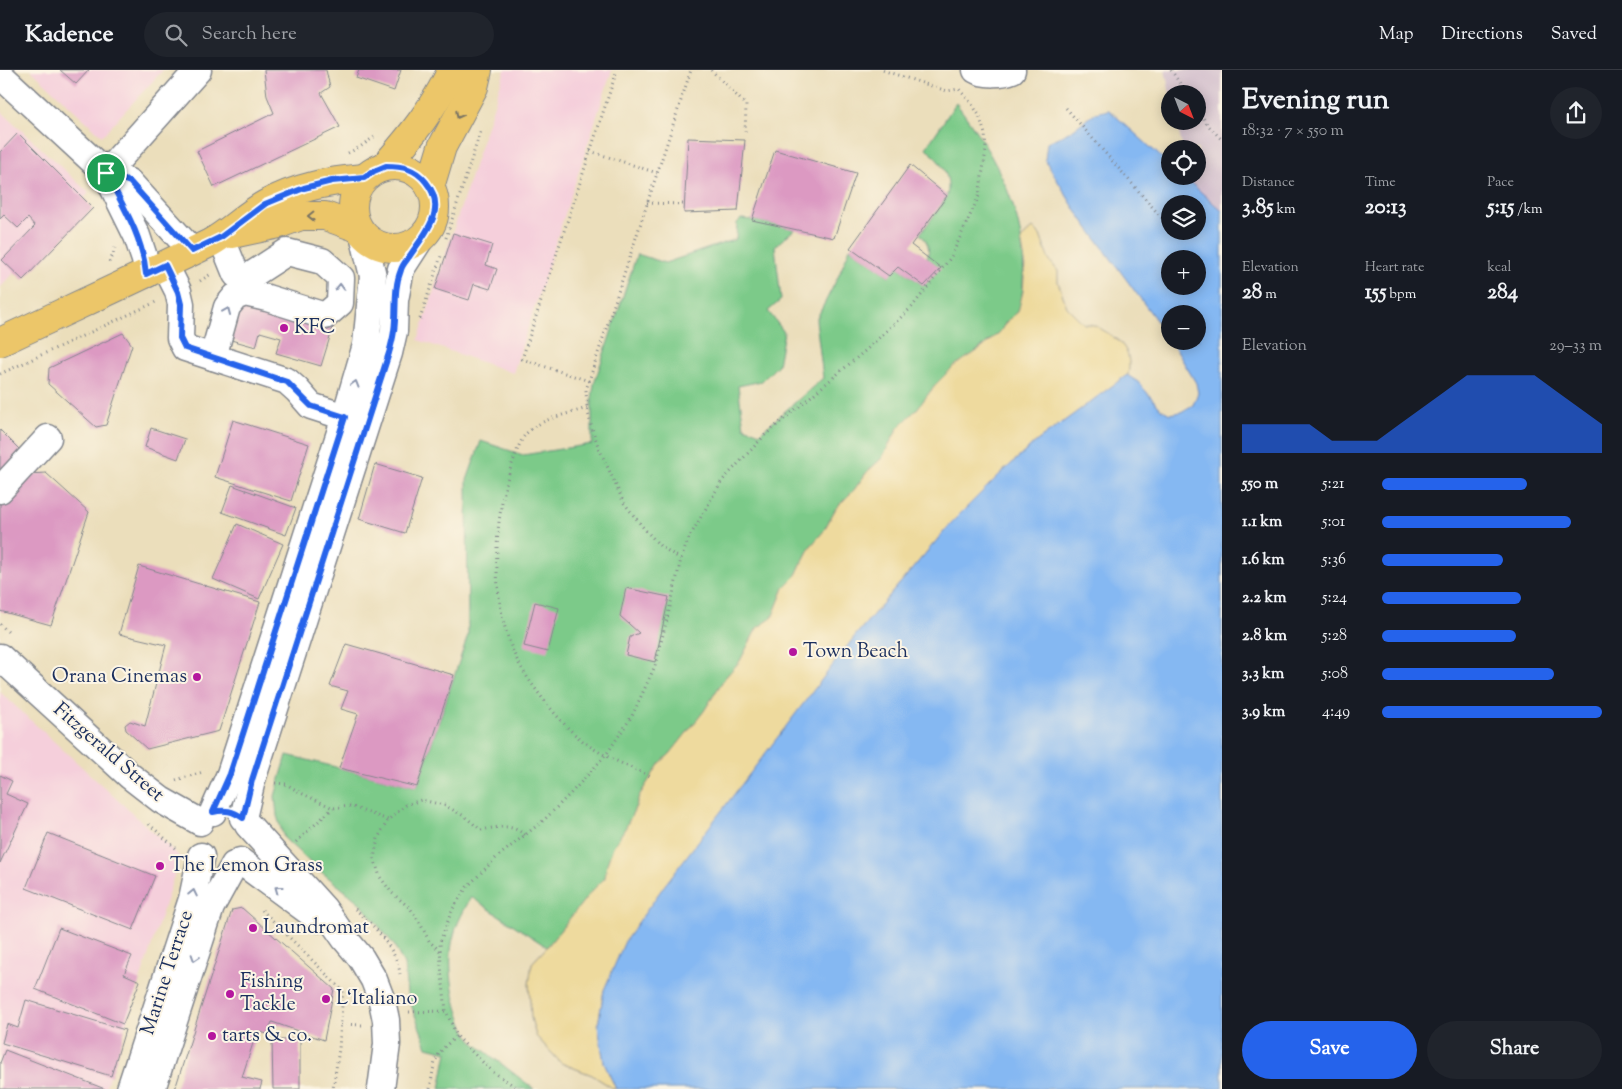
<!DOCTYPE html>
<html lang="en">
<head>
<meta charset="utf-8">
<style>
  body { margin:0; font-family:"Sorts Mill Goudy",serif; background:#20242c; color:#f1f3f6; height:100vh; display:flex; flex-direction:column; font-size:19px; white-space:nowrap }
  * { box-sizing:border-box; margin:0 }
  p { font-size:16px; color:#9ea1a6 }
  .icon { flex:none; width:28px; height:28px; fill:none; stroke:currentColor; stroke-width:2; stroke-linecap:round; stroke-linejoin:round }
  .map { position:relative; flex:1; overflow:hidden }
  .panel { display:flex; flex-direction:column; background:#171b24; width:400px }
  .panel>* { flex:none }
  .needle { width:32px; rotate:138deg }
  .controls { position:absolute; left:1161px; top:15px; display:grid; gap:10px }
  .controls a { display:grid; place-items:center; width:45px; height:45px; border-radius:50%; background:#171b24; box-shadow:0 2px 12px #0003; font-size:25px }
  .pin { position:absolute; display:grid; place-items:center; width:42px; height:42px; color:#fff; margin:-21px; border:2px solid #fff; border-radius:50%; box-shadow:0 1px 5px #0007 }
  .round { display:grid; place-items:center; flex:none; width:52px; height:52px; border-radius:26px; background:#20242c }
  .summary { display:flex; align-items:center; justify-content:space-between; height:85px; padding:0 20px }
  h1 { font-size:28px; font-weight:700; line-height:38px }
  .stats { display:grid; grid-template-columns:repeat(3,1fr); gap:8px; height:85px; padding:5px 20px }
  .stats div { display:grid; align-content:center }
  .stats b { font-size:21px; font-weight:700 }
  .stats small { font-size:14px; font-weight:400 }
  .stats p { font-size:14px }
  .chart { height:140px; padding:10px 20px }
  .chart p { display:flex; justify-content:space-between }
  .chart svg { width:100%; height:90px; margin-top:5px; fill:#2563eb; opacity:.7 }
  .button { display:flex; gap:10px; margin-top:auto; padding:10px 20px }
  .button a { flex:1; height:58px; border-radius:30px; background:#2563eb; color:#fff; font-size:20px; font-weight:700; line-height:58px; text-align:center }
  .button a+a { background:#20242c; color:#f1f3f6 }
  ul { padding:0 20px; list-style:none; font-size:16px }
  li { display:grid; grid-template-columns:80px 60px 1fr; align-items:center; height:38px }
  li i { height:12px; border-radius:6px; background:#2563eb }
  header { display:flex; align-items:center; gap:30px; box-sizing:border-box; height:70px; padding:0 25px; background:#171b24; border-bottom:1px solid #363941 }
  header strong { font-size:24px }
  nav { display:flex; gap:28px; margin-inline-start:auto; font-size:18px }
  .search { width:350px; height:45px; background:#20242c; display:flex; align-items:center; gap:12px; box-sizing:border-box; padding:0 18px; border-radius:28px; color:#9ea1a6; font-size:19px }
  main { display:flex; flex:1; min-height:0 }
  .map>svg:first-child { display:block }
</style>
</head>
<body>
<header>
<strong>Kadence</strong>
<div class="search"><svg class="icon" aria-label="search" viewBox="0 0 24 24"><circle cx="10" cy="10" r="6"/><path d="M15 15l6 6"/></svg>Search here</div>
<nav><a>Map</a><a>Directions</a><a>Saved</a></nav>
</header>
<main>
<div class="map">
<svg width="1222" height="1019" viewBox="0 0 1222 1019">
  <rect width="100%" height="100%" fill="#fcf5e5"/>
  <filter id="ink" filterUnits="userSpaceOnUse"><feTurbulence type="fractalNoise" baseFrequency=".02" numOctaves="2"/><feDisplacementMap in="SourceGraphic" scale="10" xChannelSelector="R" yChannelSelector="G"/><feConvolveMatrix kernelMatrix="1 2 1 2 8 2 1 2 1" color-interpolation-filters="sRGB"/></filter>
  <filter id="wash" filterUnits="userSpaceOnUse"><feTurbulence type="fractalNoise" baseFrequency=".0096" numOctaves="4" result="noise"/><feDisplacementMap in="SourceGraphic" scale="20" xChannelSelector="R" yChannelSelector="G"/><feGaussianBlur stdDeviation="1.12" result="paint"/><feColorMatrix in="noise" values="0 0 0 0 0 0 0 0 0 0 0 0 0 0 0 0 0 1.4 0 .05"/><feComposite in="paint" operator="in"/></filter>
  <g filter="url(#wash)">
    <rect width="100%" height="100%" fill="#ebdebb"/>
    <g fill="#f5cfdb">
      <polygon points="31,0 163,0 102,66"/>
      <polygon points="505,0 612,0 513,303 418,270"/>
      <polygon points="0,40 89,123 0,218"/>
      <polygon points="0,622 180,787 105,1019 0,1019"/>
    </g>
    <polygon fill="#d1bdcc" points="1165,0 1222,0 1222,141 1190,113 1189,106 1198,106 1198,79 1183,79 1176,51 1198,51 1198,24 1170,24"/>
    <path fill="#7cca89" stroke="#4c7c74" d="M956,33C995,85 1028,144 1023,212C1023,219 1021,236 1018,242C1015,246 1009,248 1006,252C1004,255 1002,259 1000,262L936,314L917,339L898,358L882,388L867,402L854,420L836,438L823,462L810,477L795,507L784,518L772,548L757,558L740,591L724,609L704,641L670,684L660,693L639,726L636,736L626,757L613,777L607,794L605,808L590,823L547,877L471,827C465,839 457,852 454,865C445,894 455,949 473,972L534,1019H440L447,982L427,977L407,924L404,895L394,875L360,833L314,796L284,768L277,746L275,726L287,685L417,717L468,565L467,410L481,371L523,385L592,374V329L594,314L637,184L665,193L736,169L737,153L741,149L752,150L795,159L775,176L781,230L768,241L784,262L778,295L762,311L738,316L744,357L760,363L823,308L816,250L839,205L850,178L889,206L898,197L924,216L940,198L927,188C931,177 927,171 920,164C926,156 945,133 947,125C952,105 939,90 926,78Z"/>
    <path fill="#eeda9e" stroke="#84847e" d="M1033,158L1040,165L1049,190L1058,201V212L1067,237L1084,254C1095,254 1096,256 1106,262C1124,273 1132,283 1128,305L1037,371L999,405L954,450L855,566L604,920L598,955L604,993L616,1019H614L592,1005L561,993L536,966L531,948L529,914L532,893L547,877L590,823L605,808L607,794L613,777L626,757L636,736L639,726L660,693L670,684L704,641L724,609L740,591L757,558L772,548L784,518L795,507L810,477L823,462L836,438L854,420L867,402L882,388L898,358L917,339L936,314L954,296L982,278L1000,262L1007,251L1018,242L1023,221L1025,192L1021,169Z"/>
    <path fill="#85b8f2" stroke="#5074a8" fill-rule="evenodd" d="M1109,40L1170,95V106H1183L1222,141V1019H616L604,993L598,955L604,920L625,871L664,816L855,566L954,450L999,405L1037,371L1127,305L1138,312L1161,339L1170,344L1181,342L1193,335L1198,323L1196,313L1171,271H1198V244H1170V269L1076,141L1045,90L1047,73L1071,61L1095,43ZM1170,134H1198V161H1170ZM1170,189H1198V216H1170Z"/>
    <g id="blocks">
      <g fill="#dc99c2">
        <polygon points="60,0 89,0 76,14"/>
        <polygon points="264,0 326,0 330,17 321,23 340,57 214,117 197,81 274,43 267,26"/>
        <polygon points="359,0 401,0 394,21 356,8"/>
        <polygon points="18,63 93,138 23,210 2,190 35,156 28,148 18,158 4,145 0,149 0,82"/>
        <polygon points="688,68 745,70 738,141 684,143"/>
        <polygon points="775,80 856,103 834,168 752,150"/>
        <polygon points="910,95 947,126 911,175 941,198 924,216 898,197 889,206 850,178"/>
        <polygon points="453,163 492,175 486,195 497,199 490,219 474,214 469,230 435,219"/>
        <polygon points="244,227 334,254 321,296 276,283 281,268 260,262 256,277 231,270"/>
        <polygon points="123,263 132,275 106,355 96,357 48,314 49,298"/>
        <polygon points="233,350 309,374 291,431 215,407"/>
        <polygon points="151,358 185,369 178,389 145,377"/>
        <polygon points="0,360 27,387 0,414"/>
        <polygon points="375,394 422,408 405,463 359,449"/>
        <polygon points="46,403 89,442 51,555 0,541 0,434 28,404"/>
        <polygon points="232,415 296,438 286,465 222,442"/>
        <polygon points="237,454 283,474 259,529 213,509"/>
        <polygon points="139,496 260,532 219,661 147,679 126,660 125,655 130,651 145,656 166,575 119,564"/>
        <polygon points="626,518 669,527 655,592 626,585 630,567 639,563 620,546"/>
        <polygon points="535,532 559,538 548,582 524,576"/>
        <polygon points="346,574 454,605 417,717 339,698 358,644 341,639 348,621 330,616"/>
        <polygon points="0,705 12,711 6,724 28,734 0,793"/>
        <polygon points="48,763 155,806 133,860 26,818"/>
        <polygon points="242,838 334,919 324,970 272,952 267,964 257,961 242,1007 262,1012 260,1019 175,1019 232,840"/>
        <polygon points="59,858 132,886 124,904 140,911 123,954 35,919"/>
        <polygon points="26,930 125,960 111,1006 2,973 7,954 18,958"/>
        <polygon points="272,970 300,970 300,1019 273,1019"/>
        <polygon points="5,980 105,1019 0,1019 0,993"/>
      </g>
    </g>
  </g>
  <g filter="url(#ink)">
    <use href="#blocks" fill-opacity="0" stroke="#83868c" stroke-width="1"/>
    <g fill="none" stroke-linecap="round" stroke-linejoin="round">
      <g stroke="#83868c" stroke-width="29">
        <g id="minor">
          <path d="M976,0C984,5 1003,4 1012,0"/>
          <polyline points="0,5 106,103 137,166 145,190 147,204"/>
          <polyline points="106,103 198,0"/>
          <polyline points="106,103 129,112 192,181"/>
          <polyline points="165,195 178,221 181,234 180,268 185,278 287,311 297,320 311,336 345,347"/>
          <polyline points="213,287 227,237 235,227 245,223 267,228 325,246 340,233 341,208 322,191 287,182 247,208 236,204 221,167"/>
          <polyline points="0,420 48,368"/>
          <polyline points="0,587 130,706 161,730 200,752"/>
          <polyline points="213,742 230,704 345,347 366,275 373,206 363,164"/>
          <polyline points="243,748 252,710 389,283 394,261 395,230 401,199 421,168"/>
          <polyline points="248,755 324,839 345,869 361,888 374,910 382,931 386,950 387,974 381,1019"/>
          <polyline points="240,791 319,849"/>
          <polyline points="130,1019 192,829 201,786"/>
          <polyline points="152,1019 211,837 234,795"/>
        </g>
      </g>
      <g stroke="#83868c" stroke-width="30">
        <g id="major">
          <circle cx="394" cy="137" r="41"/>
          <path d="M385,96C413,64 433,39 452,0"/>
          <polyline points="430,117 442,77 474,17 478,0"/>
          <polyline points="232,164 279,154 301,146 325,146 358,158"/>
          <path d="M0,272C70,239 140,207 210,173C230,162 246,145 266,134C297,117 329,111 364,108"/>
        </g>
      </g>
      <g stroke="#83868c" stroke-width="3" stroke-dasharray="1 4" stroke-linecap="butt">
        <polyline points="711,0 746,35 745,64"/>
        <polyline points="1171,0 1187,24"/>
        <polyline points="1066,38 1169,156"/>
        <polyline points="1198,40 1207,54 1222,70"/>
        <polyline points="590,81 657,103"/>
        <polyline points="348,83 360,77 374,67"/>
        <polyline points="647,133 683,134"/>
        <polyline points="446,168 481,60"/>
        <polyline points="109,192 113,185 115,178"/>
        <polyline points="200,211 211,204"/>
        <polyline points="420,249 441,186"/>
        <polyline points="0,304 156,232"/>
        <polyline points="589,311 522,289 617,0"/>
        <path d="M587,338C566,345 540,348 525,365C520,371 517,381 514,389C491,447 488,547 524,602C537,623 561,653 579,668C599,685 626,695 650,706"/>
        <polyline points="681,489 660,476 642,456 624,433 598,376 591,355 587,338 586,320 691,0"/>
        <polyline points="0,554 10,564"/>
        <polyline points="176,710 203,702"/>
        <polyline points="275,713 286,714 301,723 333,738 350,736 388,750"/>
        <polyline points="149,754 178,780"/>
        <polyline points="296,772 333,738"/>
        <path d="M355,839C372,853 398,881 400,904"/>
        <polyline points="262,840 343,921 339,979 333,1019"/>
        <path d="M440,881L429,871L420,853L410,838L392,823L380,807L374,788L378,768L388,750L406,735L421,730L444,735L464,746L481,760C498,757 510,753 525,765"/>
        <polyline points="409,942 446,941"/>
        <polyline points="341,954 363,955"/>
        <path d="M430,1019C435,990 433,985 457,966"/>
        <polyline points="519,1019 493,1002 471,981 457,966 446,941 441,896 440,872 452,840 467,817 496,788 544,750 572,722 606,685 632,646 655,596 672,529 681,489 689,468 721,412 765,365 866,280 912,237 951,187 979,126 986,80 985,64 979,45 971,33 959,19 947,21 882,0"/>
      </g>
      <use href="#minor" stroke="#fff" stroke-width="26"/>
      <use href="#major" stroke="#ecc669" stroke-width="28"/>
    </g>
    <defs><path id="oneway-chevron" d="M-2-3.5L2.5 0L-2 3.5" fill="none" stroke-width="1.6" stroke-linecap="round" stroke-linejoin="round" transform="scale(1.25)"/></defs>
    <g stroke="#797363">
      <use href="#oneway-chevron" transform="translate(459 45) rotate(118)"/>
      <use href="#oneway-chevron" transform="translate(311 146) rotate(179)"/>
    </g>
    <g stroke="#8d97ae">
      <use href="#oneway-chevron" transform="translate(340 217) rotate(-89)"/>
      <use href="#oneway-chevron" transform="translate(227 241) rotate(-67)"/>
      <use href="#oneway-chevron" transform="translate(355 314) rotate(-74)"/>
      <use href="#oneway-chevron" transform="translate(278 819) rotate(-144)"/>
      <use href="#oneway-chevron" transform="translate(193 823) rotate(-78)"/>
      <use href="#oneway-chevron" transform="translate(195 888) rotate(108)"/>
    </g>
  </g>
  <g fill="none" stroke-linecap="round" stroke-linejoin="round" filter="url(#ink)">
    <g stroke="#fff" stroke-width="10">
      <path id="route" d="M386,96C402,96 415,98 426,112C449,140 424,164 409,187C406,191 402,195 401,200C393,219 397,241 394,261C393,268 391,276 389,283L252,710L243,748C233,741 225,739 213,742L230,704L345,347L311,336L287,312L185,278L180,268L181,234L178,222L165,195L146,204C143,167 122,134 106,103L130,112L192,181L221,167L265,134L304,118L332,111L364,108L374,101Z"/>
    </g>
    <use href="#route" stroke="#2563eb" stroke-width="6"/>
  </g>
  <g fill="#b5179e" stroke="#fcf5e5" stroke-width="2">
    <circle cx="284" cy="258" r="5"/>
    <circle cx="793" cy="582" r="5"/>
    <circle cx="197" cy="607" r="5"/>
    <circle cx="160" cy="796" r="5"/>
    <circle cx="253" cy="858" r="5"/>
    <circle cx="230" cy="924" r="5"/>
    <circle cx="326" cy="929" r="5"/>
    <circle cx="212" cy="966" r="5"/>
  </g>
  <g text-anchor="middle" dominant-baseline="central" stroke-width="4" stroke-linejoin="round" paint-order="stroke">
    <g font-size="20" fill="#1b2f5e" stroke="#fcf5e5" text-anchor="start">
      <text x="294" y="258">KFC</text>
      <text x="803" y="582">Town Beach</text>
      <text x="187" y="607" text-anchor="end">Orana Cinemas</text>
      <text x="170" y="796">The Lemon Grass</text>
      <text x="263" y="858">Laundromat</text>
      <text x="240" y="912">Fishing<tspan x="240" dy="23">Tackle</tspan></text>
      <text x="336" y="929">L‘Italiano</text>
      <text x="222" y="966">tarts &amp; co.</text>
    </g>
    <g font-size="20" fill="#1b2f5e" stroke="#fcf5e5">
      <text transform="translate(108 683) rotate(41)">Fitzgerald Street</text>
      <text transform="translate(168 903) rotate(-72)">Marine Terrace</text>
    </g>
  </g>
</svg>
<div class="controls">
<a><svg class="needle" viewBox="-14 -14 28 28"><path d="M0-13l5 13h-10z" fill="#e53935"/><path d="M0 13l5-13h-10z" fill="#9ea1a6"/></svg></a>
<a><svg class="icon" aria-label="locate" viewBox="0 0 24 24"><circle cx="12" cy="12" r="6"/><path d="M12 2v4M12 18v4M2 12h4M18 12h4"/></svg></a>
<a><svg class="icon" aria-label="layers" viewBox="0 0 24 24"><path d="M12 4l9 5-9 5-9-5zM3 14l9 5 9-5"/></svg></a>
<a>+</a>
<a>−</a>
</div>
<div class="pin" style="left:106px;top:103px;background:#1e9e55"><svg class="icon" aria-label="arrive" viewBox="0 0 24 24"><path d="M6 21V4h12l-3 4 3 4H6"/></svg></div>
</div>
<section class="panel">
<div class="summary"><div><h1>Evening run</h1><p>18:32 · 7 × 550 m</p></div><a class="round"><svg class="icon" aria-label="share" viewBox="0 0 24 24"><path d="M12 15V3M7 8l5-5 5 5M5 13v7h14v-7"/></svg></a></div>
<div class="stats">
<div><p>Distance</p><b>3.85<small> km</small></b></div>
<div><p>Time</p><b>20:13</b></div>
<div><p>Pace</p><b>5:15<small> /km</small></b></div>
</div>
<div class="stats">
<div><p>Elevation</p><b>28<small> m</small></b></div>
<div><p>Heart rate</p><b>155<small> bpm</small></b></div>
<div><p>kcal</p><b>284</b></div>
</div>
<div class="chart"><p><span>Elevation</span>29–33 m</p>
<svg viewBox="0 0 160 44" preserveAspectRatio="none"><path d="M0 44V30L10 30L20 30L30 30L40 38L50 38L60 38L70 30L80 22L90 14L100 6L110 6L120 6L130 6L140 14L150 22L160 30V44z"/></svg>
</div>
<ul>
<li><b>550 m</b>5:21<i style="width:66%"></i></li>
<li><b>1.1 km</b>5:01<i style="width:86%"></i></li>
<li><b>1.6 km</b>5:36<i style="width:55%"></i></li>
<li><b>2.2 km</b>5:24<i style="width:63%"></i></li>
<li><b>2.8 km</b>5:28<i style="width:61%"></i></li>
<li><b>3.3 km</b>5:08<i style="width:78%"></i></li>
<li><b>3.9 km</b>4:49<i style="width:100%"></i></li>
</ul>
<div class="button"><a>Save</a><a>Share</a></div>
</section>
</main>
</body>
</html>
